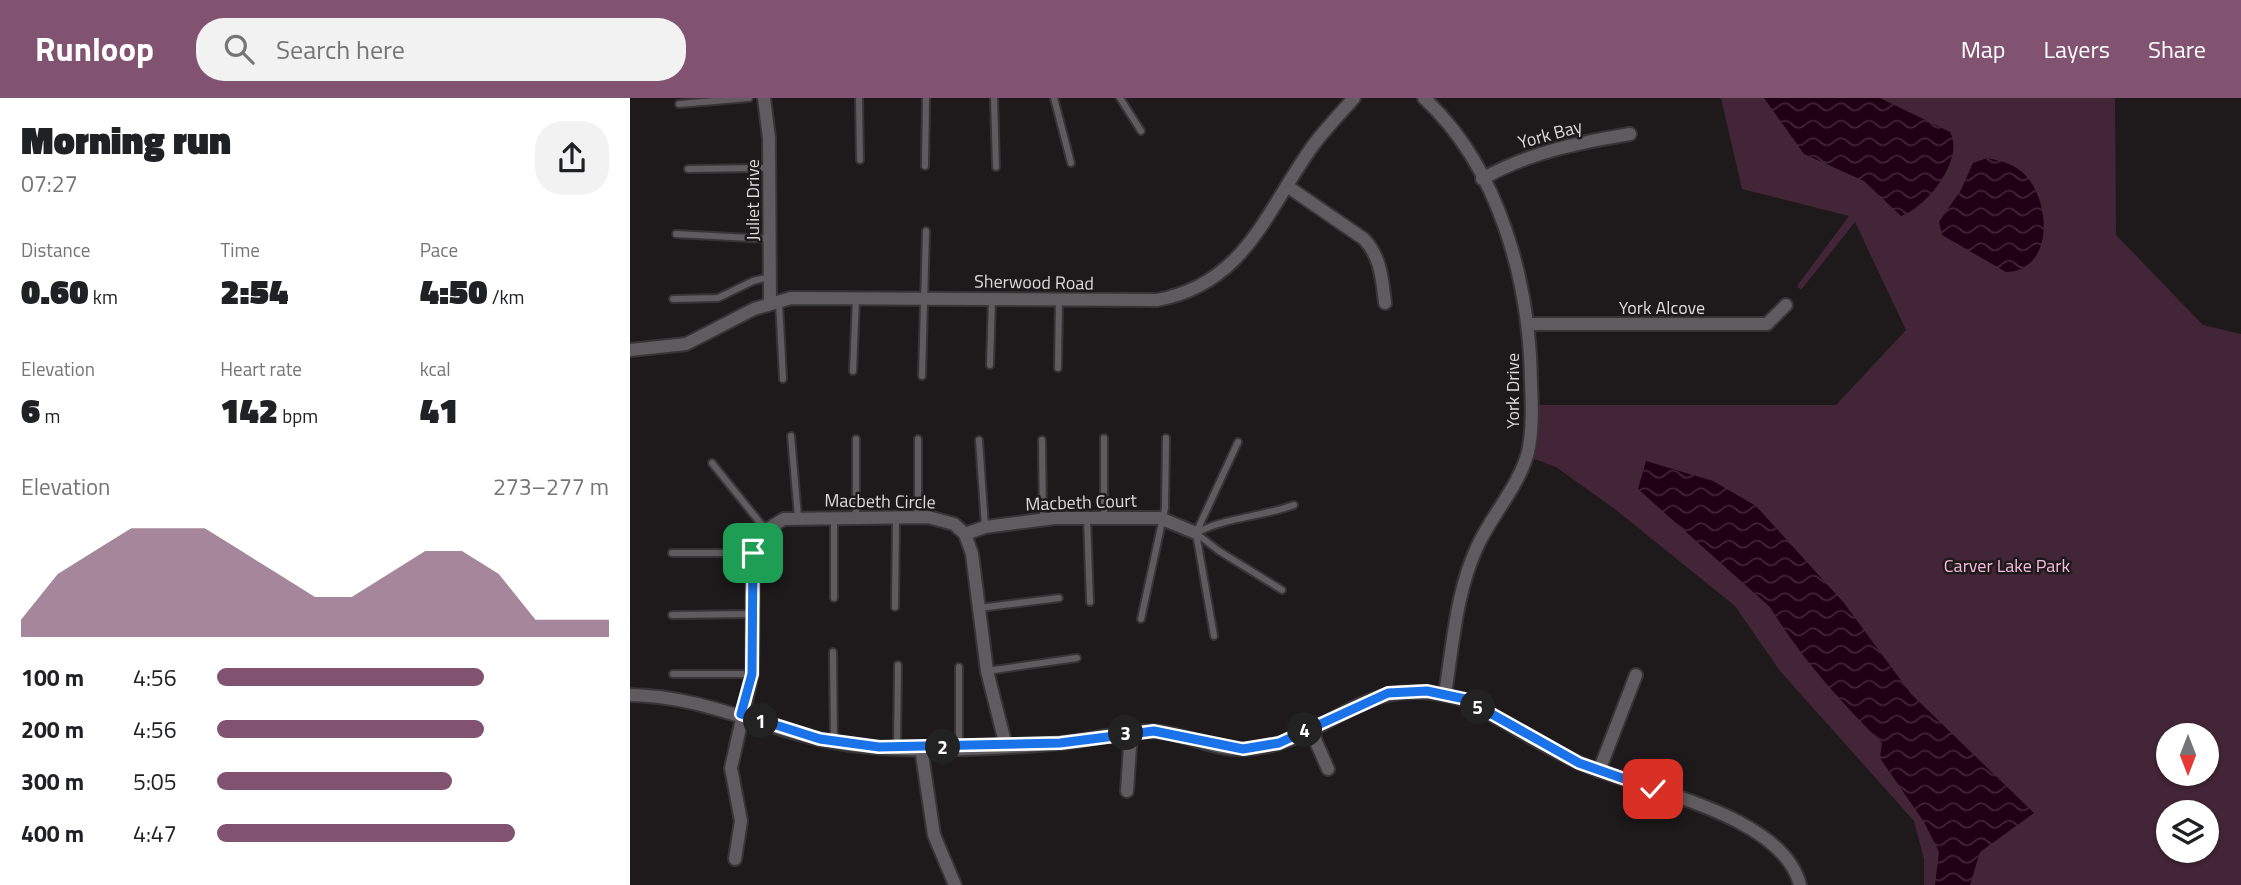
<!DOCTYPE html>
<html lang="en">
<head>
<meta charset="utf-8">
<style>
  body { margin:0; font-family:"Titillium Web",sans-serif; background:#f2f2f2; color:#202124; height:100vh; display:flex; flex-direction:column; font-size:26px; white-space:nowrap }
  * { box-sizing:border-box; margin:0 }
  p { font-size:23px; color:#757577 }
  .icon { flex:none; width:38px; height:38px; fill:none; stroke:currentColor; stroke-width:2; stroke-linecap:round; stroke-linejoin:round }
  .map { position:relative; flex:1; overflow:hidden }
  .drawer { display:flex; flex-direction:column; background:#fff; width:630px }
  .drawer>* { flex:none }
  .needle { width:46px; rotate:180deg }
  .controls { position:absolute; left:1526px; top:625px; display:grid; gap:14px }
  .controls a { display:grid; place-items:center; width:63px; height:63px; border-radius:50%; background:#fff; box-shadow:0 2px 5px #0004; font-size:35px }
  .pin { position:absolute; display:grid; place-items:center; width:60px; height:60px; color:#fff; margin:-30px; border-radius:14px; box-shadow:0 4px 10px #0006 }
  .km { position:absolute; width:35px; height:35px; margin:-18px; border-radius:50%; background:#222; color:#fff; font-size:19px; line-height:35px; text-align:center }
  .round { display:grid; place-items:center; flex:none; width:74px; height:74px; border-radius:28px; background:#f2f2f2 }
  .headline { display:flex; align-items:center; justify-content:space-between; height:119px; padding:0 21px }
  h1 { font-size:38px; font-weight:800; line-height:52px }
  .stats { display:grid; grid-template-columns:repeat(3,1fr); gap:10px; height:119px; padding:7px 21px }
  .stats div { display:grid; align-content:center }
  .stats b { font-size:35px; font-weight:800 }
  .stats small { font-size:19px; font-weight:400 }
  .stats p { font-size:19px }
  .chart { height:196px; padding:14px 21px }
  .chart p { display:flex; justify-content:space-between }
  .chart svg { width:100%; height:126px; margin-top:7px; fill:#815370; opacity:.7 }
  ul { padding:0 21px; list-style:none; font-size:23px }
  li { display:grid; grid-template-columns:112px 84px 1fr; align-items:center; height:52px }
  li i { height:18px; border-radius:9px; background:#815370 }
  header { display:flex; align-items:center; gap:42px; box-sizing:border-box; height:98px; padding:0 35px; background:#815370; color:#fff }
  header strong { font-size:33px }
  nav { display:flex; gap:38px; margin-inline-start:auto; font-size:24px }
  .search { width:490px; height:63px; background:#f2f2f2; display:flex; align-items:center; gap:18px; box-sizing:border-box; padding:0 24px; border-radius:28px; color:#757577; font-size:26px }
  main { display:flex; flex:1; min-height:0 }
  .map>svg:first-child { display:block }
</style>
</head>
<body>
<header>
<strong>Runloop</strong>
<div class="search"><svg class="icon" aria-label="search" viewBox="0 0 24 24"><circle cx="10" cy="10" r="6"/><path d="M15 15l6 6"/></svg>Search here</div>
<nav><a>Map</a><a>Layers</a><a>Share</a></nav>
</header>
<main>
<section class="drawer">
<div class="headline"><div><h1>Morning run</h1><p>07:27</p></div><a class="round"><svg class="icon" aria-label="share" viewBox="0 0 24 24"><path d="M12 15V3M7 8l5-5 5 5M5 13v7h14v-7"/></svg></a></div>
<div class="stats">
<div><p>Distance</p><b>0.60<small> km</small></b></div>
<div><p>Time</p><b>2:54</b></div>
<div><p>Pace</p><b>4:50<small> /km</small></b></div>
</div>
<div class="stats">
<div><p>Elevation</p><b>6<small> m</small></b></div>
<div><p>Heart rate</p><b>142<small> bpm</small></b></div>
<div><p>kcal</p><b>41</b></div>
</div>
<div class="chart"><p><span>Elevation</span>273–277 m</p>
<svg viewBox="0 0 160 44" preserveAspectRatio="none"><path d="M0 44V38L10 22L20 14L30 6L40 6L50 6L60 14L70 22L80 30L90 30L100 22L110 14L120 14L130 22L140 38L150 38L160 38V44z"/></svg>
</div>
<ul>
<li><b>100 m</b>4:56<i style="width:68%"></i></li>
<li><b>200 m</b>4:56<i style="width:68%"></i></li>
<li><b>300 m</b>5:05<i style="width:60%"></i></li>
<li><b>400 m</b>4:47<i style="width:76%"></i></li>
</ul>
</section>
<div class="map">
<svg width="1611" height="787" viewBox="0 0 1611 787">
  <defs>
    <pattern id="water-waves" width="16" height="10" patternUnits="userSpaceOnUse" patternTransform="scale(1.75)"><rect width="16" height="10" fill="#200015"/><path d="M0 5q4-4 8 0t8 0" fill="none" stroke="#402536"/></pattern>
  </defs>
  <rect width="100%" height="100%" fill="#1e1a1c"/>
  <path fill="#422536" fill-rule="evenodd" d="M1091,0H1485L1486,137L1573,227L1611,236V787H1294V761L1284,723L1150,573L1105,508L986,412L926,369L896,358L902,307H1206L1276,232L1225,124L1171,192L1167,188L1219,118L1112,91ZM1538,637H1577V676H1538ZM1538,714H1577V752H1538Z"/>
  <g fill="url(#water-waves)">
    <path d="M1134,0H1250L1320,34C1335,61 1297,109 1271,118L1234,83L1174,56Z"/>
    <path d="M1357,60C1370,63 1382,65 1392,74C1421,99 1426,172 1376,174L1312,137L1309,124L1331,92L1343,65Z"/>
    <path d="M1016,363L1083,383L1126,408L1214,505L1281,596L1404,715L1350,754L1340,787H1305L1309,754L1294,724L1250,660L1252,645C1210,603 1171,560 1140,509L1008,391Z"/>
  </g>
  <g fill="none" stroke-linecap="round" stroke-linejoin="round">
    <g stroke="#373436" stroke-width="10">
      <g id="service">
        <polyline points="229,0 230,62"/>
        <polyline points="364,0 366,69"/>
        <polyline points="424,0 441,65"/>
        <polyline points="490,0 511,33"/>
        <polyline points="49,6 119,0"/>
        <polyline points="295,68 296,0"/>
        <polyline points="58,71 139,70"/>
        <polyline points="46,136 140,141"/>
        <polyline points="43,201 88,200 123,183 139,179"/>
        <polyline points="149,204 153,281"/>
        <polyline points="360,267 362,201"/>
        <polyline points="428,270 429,202"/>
        <polyline points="223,273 226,201"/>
        <polyline points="292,278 296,133"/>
        <polyline points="161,338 168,419"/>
        <polyline points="474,340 474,419"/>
        <polyline points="226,341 226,419"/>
        <polyline points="288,341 288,419"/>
        <polyline points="349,342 355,429"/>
        <polyline points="412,342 413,421"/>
        <polyline points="82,365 136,432"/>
        <polyline points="204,419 204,500"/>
        <polyline points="457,420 460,504"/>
        <polyline points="42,455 123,455"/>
        <path d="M652,492L589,453L566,435C597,419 631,419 664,407"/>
        <polyline points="265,509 266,420"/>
        <polyline points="349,510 429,500"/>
        <polyline points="42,517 122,516"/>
        <polyline points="511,521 535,410 536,340"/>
        <polyline points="584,538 566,435 608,344"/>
        <polyline points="203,554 204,644"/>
        <polyline points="357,573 447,560"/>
        <polyline points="43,576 122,576"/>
        <polyline points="267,649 268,567"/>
        <polyline points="329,649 329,569"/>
      </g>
    </g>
    <g stroke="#373436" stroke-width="16">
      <g id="minor">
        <polyline points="134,0 139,40 140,204"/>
        <path d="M794,0C870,70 900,186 901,285C902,307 903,332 898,354C889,388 863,415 848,447C826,493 823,546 815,596"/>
        <path d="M852,81C900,54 947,45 1000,36"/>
        <path d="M657,88L734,141C751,159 752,181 755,205"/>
        <polyline points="898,226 1137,226 1156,207"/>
        <path d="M0,252L56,246L124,211L161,200L527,202C615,186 636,113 682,49C695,31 710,16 724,0"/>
        <polyline points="335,436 355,429 425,420 530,420 566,435"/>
        <path d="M0,597C80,598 144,637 221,647C284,655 368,651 432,645C462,642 492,633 521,633C553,634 583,653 615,651C702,647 728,569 835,602C874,622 911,648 952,666C1011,692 1152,715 1170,787"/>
        <polyline points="680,630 698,671"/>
        <polyline points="291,650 304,737 325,787"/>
        <polyline points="969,673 1006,577"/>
        <polyline points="497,693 501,634"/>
        <path d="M105,761L111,723L101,670L122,576L123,455C128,437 138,430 154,421L298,419L324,426L335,436L342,456L357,573L376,648"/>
      </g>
    </g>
    <use href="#service" stroke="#605b5e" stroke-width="6"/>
    <use href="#minor" stroke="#605b5e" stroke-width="12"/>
  </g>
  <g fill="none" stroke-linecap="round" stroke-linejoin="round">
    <g stroke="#fff" stroke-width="14">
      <polyline id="route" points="123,455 122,576 111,616 190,641 249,649 430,645 524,633 613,651 649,645 758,595 797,593 835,601 949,665 1023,691"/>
    </g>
    <use href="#route" stroke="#1a73e8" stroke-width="9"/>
  </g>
  <g text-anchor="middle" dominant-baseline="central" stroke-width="5" stroke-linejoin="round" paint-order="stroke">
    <g font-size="18" fill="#dedbdc" stroke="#1e1a1c">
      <text transform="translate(920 36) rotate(-15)">York Bay</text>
      <text transform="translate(122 102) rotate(-90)">Juliet Drive</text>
      <text transform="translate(404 184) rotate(1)">Sherwood Road</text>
      <text x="1032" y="209">York Alcove</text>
      <text transform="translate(882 293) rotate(-90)">York Drive</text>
      <text transform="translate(250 403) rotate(1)">Macbeth Circle</text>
      <text transform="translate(451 404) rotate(-2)">Macbeth Court</text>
    </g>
    <g font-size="18" fill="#f9bcde" stroke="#1e1a1c">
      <text x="1377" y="467">Carver Lake Park</text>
    </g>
  </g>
</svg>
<div class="controls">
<a><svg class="needle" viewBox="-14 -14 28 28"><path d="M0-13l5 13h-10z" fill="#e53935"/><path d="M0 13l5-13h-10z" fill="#757577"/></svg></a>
<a><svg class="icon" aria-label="layers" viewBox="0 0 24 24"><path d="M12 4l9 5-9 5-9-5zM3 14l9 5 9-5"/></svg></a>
</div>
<div class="pin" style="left:123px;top:455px;background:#1e9e55"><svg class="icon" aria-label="arrive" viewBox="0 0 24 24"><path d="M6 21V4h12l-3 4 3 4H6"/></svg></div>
<div class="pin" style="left:1023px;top:691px;background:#d93025"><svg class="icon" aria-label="check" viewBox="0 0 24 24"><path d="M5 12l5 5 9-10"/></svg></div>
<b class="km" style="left:131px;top:623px">1</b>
<b class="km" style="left:313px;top:649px">2</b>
<b class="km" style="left:496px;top:635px">3</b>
<b class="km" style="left:675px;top:632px">4</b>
<b class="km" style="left:848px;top:609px">5</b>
</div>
</main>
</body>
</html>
